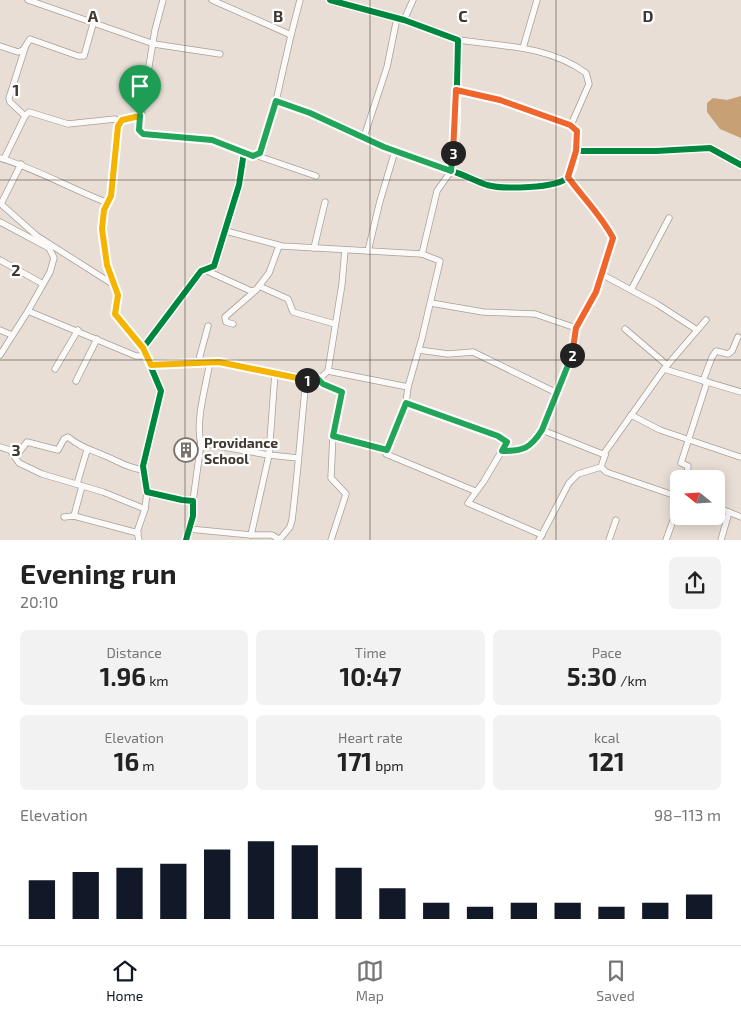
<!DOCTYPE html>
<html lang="en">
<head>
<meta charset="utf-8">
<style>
  body { margin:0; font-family:"Exo 2",sans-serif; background:#f2f2f2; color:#222; height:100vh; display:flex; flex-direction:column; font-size:19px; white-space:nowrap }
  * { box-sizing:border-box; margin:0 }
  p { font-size:16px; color:#767676 }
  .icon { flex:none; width:28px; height:28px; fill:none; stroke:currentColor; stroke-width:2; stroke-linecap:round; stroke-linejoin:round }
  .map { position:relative; height:540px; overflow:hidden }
  .side { display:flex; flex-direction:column; background:#fff; flex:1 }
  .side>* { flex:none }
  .needle { width:32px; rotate:288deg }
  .tools { position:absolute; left:670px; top:470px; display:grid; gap:10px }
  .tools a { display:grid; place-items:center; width:55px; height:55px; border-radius:8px; background:#fff; box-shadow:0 2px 12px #0003; font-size:25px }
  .pin { position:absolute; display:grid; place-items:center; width:42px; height:42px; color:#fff; margin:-51px -21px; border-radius:50% 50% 50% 0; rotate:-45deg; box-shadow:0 0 5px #0007 }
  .pin .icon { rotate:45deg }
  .km { position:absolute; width:25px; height:25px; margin:-12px; border-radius:50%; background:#222; color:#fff; font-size:14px; line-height:25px; text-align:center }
  .round { display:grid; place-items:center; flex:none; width:52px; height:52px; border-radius:8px; background:#f2f2f2 }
  .head { display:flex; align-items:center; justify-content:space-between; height:85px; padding:0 20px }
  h1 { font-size:28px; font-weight:700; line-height:38px }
  .stats { display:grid; grid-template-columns:repeat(3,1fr); gap:8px; height:85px; padding:5px 20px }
  .stats div { display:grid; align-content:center; border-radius:8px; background:#f2f2f2; text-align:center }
  .stats b { font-size:25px; font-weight:700 }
  .stats small { font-size:14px; font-weight:400 }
  .stats p { font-size:14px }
  .chart { height:140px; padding:10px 20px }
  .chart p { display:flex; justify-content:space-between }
  .chart svg { width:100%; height:90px; margin-top:5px; stroke:#111827; stroke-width:6 }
  .tabs { display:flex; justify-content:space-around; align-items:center; height:70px; border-top:1px solid #e0e0e0; background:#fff; font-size:14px; color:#767676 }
  .tabs a { display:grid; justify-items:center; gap:2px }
  .tabs .selected { color:#111827 }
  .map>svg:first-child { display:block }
</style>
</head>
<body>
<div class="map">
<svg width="741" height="540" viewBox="0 0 741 540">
  <rect width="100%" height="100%" fill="#e8ded5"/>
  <polygon fill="#c8a075" points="741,96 741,138 720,129 707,112 707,103 713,98 727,100"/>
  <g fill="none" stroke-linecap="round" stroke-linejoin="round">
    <g stroke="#a7a098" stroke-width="7">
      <g id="street">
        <polyline points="28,0 154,44 220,54"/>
        <polyline points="212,0 291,35 300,0"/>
        <path d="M330,0L404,20L458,40L456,129L451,171C463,174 475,181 487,185C501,189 558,189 568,177C573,171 575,159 576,151H656L710,148L741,165"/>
        <polyline points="404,20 413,0"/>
        <path d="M458,40C502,46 549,46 586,73L589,84L571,125"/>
        <polyline points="0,46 18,52 23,50 30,39 78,56 84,56 93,24"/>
        <polyline points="523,48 537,0"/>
        <polyline points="456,90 499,100 571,125 577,131 576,151"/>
        <polyline points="276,101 310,113 384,147 451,171 437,191 422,254"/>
        <polyline points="25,116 29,112 68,124 115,119 120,122"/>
        <polyline points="140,116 139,130 143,134 212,140 244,152 239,185 214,266 201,271 143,348 161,391 143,466 147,492 182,500 193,501 193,516 186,540"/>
        <polyline points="364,137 387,67 397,18"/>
        <polyline points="244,152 253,156 260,153 276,101 291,35"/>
        <polyline points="255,155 316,176"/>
        <path d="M0,158C37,169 71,189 108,203"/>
        <polyline points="4,159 25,116 10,102 9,98 25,48"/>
        <polyline points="21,164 1,204 37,236 114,285"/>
        <path d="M568,177C583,198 601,216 613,238L596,292L576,328L573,352L542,430L605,455L601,467"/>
        <polyline points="0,222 49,248 54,258 50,272 28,311 0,355"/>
        <polyline points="226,231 282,246 422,254 440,261 422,338 408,387 406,403 387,450"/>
        <polyline points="314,248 325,202"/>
        <polyline points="368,251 380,201 395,151"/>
        <polyline points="0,260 43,284"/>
        <polyline points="205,270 251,291 256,290 269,273 279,246"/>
        <polyline points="603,275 657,304 697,330"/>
        <polyline points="259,286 288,299 293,312 335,324"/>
        <polyline points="631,290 669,218"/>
        <polyline points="431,303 483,312 535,314 576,328"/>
        <polyline points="28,311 136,356 148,356"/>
        <polyline points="233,324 226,322 225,317 256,290"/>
        <polyline points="625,329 667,365"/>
        <polyline points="0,330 12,335"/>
        <polyline points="143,348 115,314 117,295 107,265 102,229 104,211 111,196 118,126 122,120 138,118 141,114 155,30 163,0"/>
        <polyline points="419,350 448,354 473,352 557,393"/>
        <polyline points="198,363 208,326"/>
        <polyline points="151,365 219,362 302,377 306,380 319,379 328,371 342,284 345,250"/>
        <polyline points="55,369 78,330"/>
        <polyline points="664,369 706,320"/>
        <polyline points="328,371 408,387"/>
        <polyline points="319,379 323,384 342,392 333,434 331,478 346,494 331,540"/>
        <polyline points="76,381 97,339"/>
        <polyline points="703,381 712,357 716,351 728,354 732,351 738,337"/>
        <polyline points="406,403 479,428 507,442 484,481 468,503 542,535"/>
        <polyline points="631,415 660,430 740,457"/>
        <polyline points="333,436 387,450 386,454 475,491"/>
        <path d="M201,443C195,422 206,385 210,362"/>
        <polyline points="0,447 10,450 19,463 42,474 103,492 145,509"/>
        <path d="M502,451C523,451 530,449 542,430"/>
        <path d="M13,453L20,451L27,442L58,450L64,439L68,437C80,447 89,449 103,455C119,461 124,467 143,470"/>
        <polyline points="605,455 605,452 664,369 741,392"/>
        <polyline points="601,467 606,472 679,497"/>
        <polyline points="687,479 688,466 681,463 707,382"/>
        <polyline points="77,484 87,450"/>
        <polyline points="193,501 201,443 269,455 275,373"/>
        <polyline points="716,507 741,517"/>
        <polyline points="74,516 82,486"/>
        <polyline points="64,517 74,516 138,533"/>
        <polyline points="189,529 251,535"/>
        <path d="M280,539L290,527L292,520C298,473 301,427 306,380"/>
        <polyline points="139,540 137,532 145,509 147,492"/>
        <polyline points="280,540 272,535 251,535 269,455 298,458"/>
        <polyline points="539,540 569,483 578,474 601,467"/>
        <polyline points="609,540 616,520"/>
        <polyline points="666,540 679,504"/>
        <polyline points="721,540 729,512"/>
      </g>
    </g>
    <use href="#street" stroke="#fcfaf9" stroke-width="5.5"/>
    <g stroke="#fff" stroke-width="9">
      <g id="cycleway">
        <path d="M330,0L404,20L458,40L456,129L451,171C463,174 475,181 487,185C501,189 558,189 568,177C573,171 575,159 576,151H656L710,148L741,165"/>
        <polyline points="140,116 139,130 143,134 212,140 244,152 239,185 214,266 201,271 143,348 161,391 143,466 147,492 182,500 193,501 193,516 186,540"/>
      </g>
    </g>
    <use href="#cycleway" stroke="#00873e" stroke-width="6"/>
  </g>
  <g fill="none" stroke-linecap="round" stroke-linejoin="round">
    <g stroke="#fff" stroke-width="10">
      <polyline id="split-1" points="140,116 122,120 118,126 111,196 104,210 102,229 107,265 118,295 115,314 143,348 151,365 219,362 307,380"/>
    </g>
    <g stroke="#fff" stroke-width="10">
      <path id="split-2" d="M307,380L318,379L323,384L342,392L333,436L387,450L406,403L498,436L507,442L502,451C523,451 530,449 542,430L572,355"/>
    </g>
    <g stroke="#fff" stroke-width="10">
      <path id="split-3" d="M453,153L456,90L500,100L570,125L577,131L576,151L568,177C583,198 601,215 613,238L596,292L576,328L572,355"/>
    </g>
    <g stroke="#fff" stroke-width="10">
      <polyline id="split-4" points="140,116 139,130 143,134 212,140 253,156 260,153 276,101 310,113 384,147 451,171 453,153"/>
    </g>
    <use href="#split-1" stroke="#f5b400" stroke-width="6"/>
    <use href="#split-2" stroke="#22a559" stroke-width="6"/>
    <use href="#split-3" stroke="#f0652b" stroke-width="6"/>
    <use href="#split-4" stroke="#22a559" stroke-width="6"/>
  </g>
  <path fill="none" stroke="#403932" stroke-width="1" stroke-opacity="0.55" d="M185,0V540M370,0V540M556,0V540M0,180H741M0,360H741"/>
  <defs>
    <g id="building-ring" transform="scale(1.25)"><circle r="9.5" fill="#fff" stroke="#7b736b" stroke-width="1.5"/><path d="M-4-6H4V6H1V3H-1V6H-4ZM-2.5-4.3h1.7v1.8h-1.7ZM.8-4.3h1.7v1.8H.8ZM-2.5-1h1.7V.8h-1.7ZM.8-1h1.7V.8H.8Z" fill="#7b736b"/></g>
  </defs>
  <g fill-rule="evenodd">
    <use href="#building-ring" x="186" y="450"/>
  </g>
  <g text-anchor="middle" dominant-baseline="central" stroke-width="4.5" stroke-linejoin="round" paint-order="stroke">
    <g font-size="14" font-weight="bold" fill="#403932" stroke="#fff" text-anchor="start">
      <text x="204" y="442">Providance<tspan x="204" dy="16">School</tspan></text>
    </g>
  </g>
  <g font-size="16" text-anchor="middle" font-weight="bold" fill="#403932" stroke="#fff" stroke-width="4.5" stroke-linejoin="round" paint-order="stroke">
    <text x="93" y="22">A</text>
    <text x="278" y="22">B</text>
    <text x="463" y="22">C</text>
    <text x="648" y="22">D</text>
    <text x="16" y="96">1</text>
    <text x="16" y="276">2</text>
    <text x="16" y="456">3</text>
  </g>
</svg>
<div class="tools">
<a><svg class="needle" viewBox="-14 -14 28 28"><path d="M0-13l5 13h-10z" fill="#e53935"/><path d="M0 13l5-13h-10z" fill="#767676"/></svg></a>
</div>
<div class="pin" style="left:140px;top:116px;background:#1e9e55"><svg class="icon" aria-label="arrive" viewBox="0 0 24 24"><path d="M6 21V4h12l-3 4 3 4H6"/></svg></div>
<b class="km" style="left:307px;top:380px">1</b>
<b class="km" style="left:572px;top:355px">2</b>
<b class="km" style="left:453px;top:153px">3</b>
</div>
<section class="side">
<div class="head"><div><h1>Evening run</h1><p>20:10</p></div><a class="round"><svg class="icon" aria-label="share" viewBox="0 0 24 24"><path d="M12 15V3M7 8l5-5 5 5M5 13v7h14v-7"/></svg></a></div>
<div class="stats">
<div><p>Distance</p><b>1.96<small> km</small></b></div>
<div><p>Time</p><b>10:47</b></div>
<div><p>Pace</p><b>5:30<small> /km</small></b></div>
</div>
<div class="stats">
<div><p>Elevation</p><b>16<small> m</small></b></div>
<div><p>Heart rate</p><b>171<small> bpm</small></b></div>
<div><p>kcal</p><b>121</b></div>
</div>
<div class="chart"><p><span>Elevation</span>98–113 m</p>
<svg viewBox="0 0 160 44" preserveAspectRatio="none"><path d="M5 44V25M15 44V21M25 44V19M35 44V17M45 44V10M55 44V6M65 44V8M75 44V19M85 44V29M95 44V36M105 44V38M115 44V36M125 44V36M135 44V38M145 44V36M155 44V32"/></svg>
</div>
</section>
<nav class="tabs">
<a class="selected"><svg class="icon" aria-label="home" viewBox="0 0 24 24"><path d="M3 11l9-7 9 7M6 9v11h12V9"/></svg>Home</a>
<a><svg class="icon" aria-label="map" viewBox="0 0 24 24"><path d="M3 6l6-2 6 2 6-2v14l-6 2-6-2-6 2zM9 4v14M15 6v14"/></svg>Map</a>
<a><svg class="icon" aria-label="saved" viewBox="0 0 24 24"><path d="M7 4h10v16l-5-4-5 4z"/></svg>Saved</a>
</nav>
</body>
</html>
